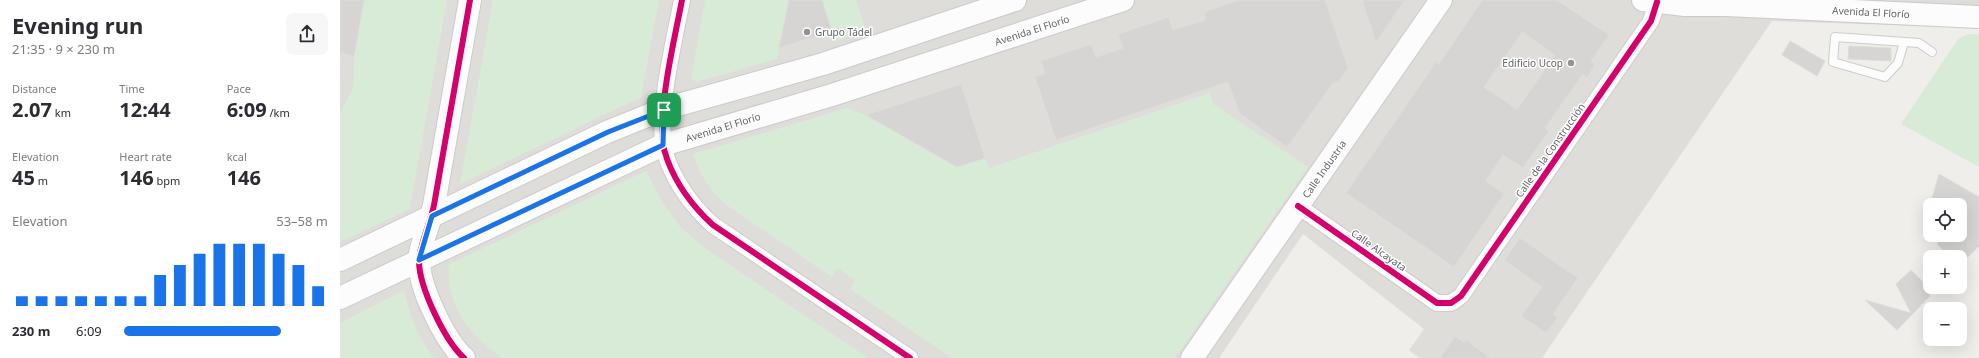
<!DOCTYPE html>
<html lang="en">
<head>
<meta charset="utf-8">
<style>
  body { margin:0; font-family:"Noto Sans",sans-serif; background:#f7f7f7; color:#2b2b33; height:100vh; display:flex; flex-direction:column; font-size:15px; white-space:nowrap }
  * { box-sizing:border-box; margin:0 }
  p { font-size:13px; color:#7c7c81 }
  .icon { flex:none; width:22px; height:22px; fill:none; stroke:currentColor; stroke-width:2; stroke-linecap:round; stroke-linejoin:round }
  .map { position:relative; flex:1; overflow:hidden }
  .side { display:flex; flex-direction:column; background:#fff; width:340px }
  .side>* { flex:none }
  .controls { position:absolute; left:1583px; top:198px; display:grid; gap:8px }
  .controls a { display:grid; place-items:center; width:44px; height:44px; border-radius:8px; background:#fff; box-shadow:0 4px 16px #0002; font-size:20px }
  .pin { position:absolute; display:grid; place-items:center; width:34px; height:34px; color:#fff; margin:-17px; border-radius:8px; box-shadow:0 2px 6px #0006 }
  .round { display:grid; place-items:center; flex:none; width:42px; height:42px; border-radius:8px; background:#f7f7f7 }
  .head { display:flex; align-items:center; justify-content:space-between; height:68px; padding:0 12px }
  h1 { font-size:22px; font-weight:700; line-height:30px }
  .metrics { display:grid; grid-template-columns:repeat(3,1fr); gap:6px; height:68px; padding:4px 12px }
  .metrics div { display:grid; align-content:center }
  .metrics b { font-size:20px; font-weight:700 }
  .metrics small { font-size:11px; font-weight:400 }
  .metrics p { font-size:11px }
  .chart { height:112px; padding:8px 12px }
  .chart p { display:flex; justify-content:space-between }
  .chart svg { width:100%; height:72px; margin-top:4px; stroke:#1a73e8; stroke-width:6 }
  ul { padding:0 12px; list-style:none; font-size:13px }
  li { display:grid; grid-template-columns:64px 48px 1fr; align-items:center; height:30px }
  li i { height:10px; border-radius:5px; background:#1a73e8 }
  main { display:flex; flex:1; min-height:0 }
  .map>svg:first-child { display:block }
</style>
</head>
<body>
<main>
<section class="side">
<div class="head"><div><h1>Evening run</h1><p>21:35 · 9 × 230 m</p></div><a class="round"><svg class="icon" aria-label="share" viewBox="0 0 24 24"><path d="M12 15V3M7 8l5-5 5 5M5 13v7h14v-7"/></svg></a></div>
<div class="metrics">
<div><p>Distance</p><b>2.07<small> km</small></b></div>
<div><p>Time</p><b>12:44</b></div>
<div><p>Pace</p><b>6:09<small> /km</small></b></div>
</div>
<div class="metrics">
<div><p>Elevation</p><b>45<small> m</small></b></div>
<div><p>Heart rate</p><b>146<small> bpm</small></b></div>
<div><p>kcal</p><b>146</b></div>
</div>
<div class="chart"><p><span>Elevation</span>53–58 m</p>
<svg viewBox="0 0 160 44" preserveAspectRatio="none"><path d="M5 44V38M15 44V38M25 44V38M35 44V38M45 44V38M55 44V38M65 44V38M75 44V25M85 44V19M95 44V12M105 44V6M115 44V6M125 44V6M135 44V12M145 44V19M155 44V32"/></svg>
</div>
<ul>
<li><b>230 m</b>6:09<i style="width:77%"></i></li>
</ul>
</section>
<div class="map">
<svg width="1639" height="358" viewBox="0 0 1639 358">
  <rect width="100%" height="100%" fill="#efeeea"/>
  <polygon fill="#dfddda" points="0,0 1639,0 1639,28 1432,21 1202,358 1079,358 1069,350 1084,329 963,234 879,358 0,358"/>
  <g fill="#d8ebd6">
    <polygon points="24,0 107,0 70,209 0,242 0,113 14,86 14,57"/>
    <polygon points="153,0 319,0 301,97 120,184"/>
    <polygon points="365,0 449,0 437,59 357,82 351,78"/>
    <polygon points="482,0 516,0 526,31 495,41"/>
    <polygon points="1628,34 1639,34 1639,167 1561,124 1618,39"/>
    <path d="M870,93L873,104L968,167L835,358H612L510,289L515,281L498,268L492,277L385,204C369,189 360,175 353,154L507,108L525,115L617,167L645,158L649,168Z"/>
    <path d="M306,171L322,202L341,228L366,249L528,358H162C140,343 120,321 112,296C109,287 109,274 108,265Z"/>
    <path d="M64,290C71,317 76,337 95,358H0V323Z"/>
  </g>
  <g fill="#d6d5d3" stroke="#deddd9" fill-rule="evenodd">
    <polygon points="0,0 24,0 14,57 0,52"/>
    <polygon points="449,0 482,0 492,31 439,48"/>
    <polygon points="899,0 985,0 1008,68 999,81 993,83 947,147 900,114 888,82 716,140 695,77 705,74 701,61 751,44 756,57 783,48 778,34 829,17 833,30 866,20 864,12"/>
    <polygon points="1022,0 1065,0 1036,42"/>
    <path d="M1142,0H1217L1269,35L1251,61L1255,65L1247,78L1243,74L1205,128L1209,131L1183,168L1163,155L1146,181L1164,194L1114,267L1006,193L1096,62L1099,64ZM1182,32L1215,55L1177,109L1144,87Z"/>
    <polygon points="1450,41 1485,61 1477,76 1442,55"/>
    <polygon points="1509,46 1551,48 1551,61 1508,59"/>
    <polygon points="621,84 645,158 617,167 526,115"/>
    <polygon points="1599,174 1639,197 1639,246 1628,257 1610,257 1597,244 1606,235 1620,235 1620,205 1590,205"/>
    <polygon points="1180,238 1238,278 1213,314 1218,317 1206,333 1181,316 1202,287 1164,260"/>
    <polygon points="1571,270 1590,289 1590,296 1557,330 1525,300 1571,313 1556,284"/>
    <polygon points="1115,336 1124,343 1126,340 1151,358 1100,358"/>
  </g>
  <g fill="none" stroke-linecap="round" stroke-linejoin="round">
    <g stroke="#cbcccc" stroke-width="10">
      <polyline id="lane" points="1564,42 1558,63 1545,77 1493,62 1495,37 1579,43 1592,52"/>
    </g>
    <g stroke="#cbcccc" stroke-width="18">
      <g id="street">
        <path d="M342,0C334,42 319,102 323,144C323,149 326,154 327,159C337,186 352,206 373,225L570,358"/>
        <polyline points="958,206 1097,303 1111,303 1121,296 1311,21 1317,2"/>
      </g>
    </g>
    <g stroke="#cacacb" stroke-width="24">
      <g id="secondary">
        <polyline points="1303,0 1345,5 1385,5 1639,17"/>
        <polyline points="0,260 267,132 324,109 483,64 675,0"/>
        <polyline points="0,298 323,145 492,95 783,0"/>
        <path d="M124,358C105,341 79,287 79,261C79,247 91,221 94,205C106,137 118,68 130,0"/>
        <polyline points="852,358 1101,0"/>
      </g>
    </g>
    <use href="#lane" stroke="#fdfcfc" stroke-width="8"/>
    <use href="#street" stroke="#fdfcfc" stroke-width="16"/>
    <use href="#secondary" stroke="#fdfcfc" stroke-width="22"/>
    <g stroke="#fff" stroke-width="8">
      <g id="cycleway">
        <path d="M342,0C334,42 319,102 323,144C323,149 326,154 327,159C337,186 352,206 373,225L570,358"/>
        <polyline points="958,206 1097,303 1111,303 1121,296 1311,21 1317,2"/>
        <path d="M124,358C105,341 79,287 79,261C79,247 91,221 94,205C106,137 118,68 130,0"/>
      </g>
    </g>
    <use href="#cycleway" stroke="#d6006c" stroke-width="6"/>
  </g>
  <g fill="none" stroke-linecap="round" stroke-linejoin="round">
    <g stroke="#fff" stroke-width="8">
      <polygon id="route" points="324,110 323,145 79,260 92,216 268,132"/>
    </g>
    <use href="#route" stroke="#1a73e8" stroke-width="5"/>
  </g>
  <g fill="#919496" stroke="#fff" stroke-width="1.5">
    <circle cx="467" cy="32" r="4"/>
    <circle cx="1231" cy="63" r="4"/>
  </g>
  <g text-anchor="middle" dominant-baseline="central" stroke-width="3" stroke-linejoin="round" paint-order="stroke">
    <g font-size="10" fill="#5f6368" stroke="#fff">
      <text transform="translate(1531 12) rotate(3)">Avenida El Florío</text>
      <text transform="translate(692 30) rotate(-18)">Avenida El Florío</text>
      <text transform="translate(383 127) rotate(-17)">Avenida El Florío</text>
      <text transform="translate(1210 150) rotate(-55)">Calle de la Construcción</text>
      <text transform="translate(984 169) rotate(-55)">Calle Industria</text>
      <text transform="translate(1039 250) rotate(35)">Calle Alcayata</text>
    </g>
    <g font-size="10" fill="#5f6368" stroke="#fff" text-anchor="start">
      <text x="475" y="32">Grupo Tádel</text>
      <text x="1223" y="63" text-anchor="end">Edificio Ucop</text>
    </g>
  </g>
</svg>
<div class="controls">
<a><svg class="icon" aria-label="locate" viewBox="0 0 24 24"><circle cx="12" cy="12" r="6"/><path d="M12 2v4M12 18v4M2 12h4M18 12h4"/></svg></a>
<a>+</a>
<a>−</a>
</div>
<div class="pin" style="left:324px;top:110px;background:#1e9e55"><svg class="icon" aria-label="arrive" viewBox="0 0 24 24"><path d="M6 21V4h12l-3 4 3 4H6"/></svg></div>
</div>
</main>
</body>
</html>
